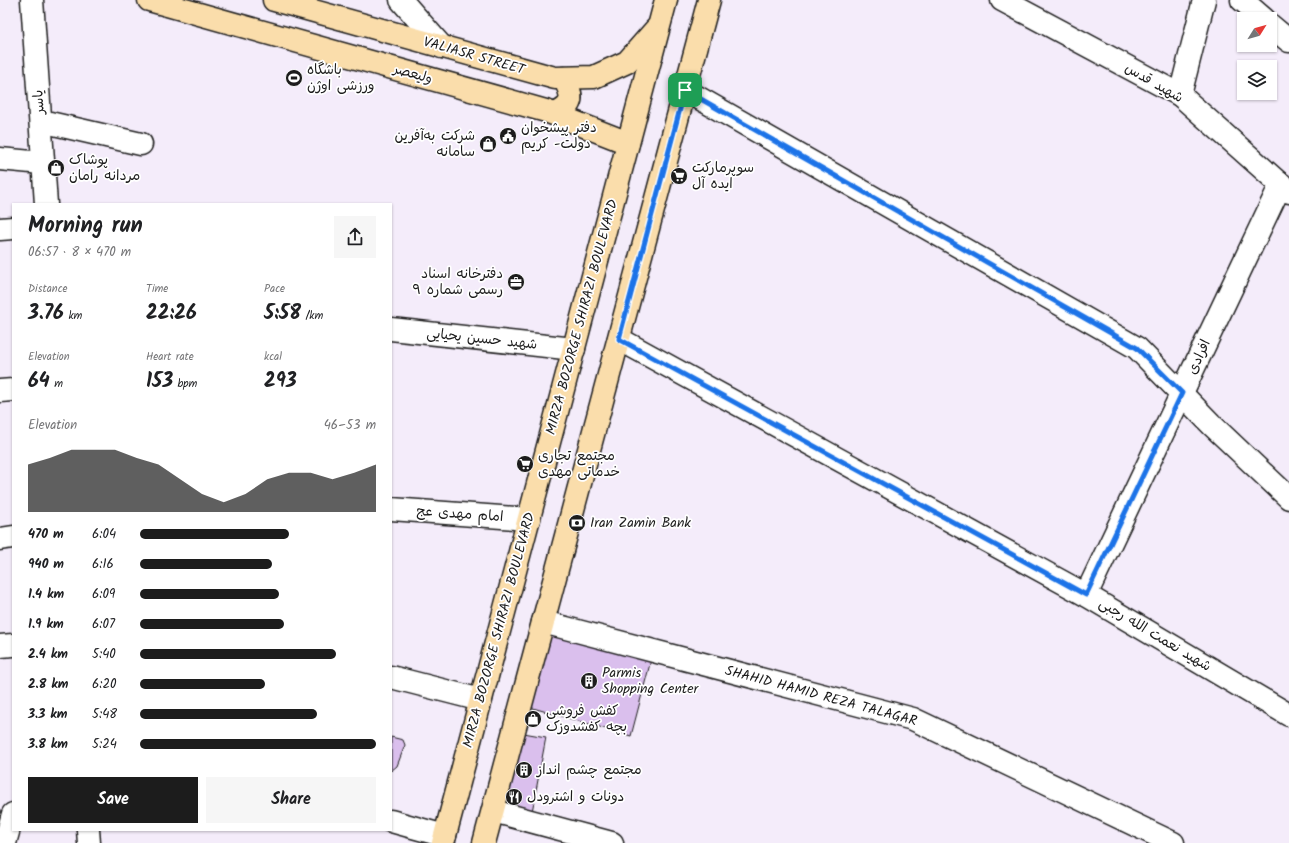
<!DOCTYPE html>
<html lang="en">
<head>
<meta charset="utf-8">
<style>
  body { margin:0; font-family:Kalam,"Playpen Sans Arabic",sans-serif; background:#f6f6f6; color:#202124; height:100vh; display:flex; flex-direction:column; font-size:15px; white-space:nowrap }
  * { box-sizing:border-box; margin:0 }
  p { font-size:13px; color:#757577 }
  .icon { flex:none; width:22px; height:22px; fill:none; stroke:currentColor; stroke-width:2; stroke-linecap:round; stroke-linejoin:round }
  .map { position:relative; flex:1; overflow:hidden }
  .drawer { position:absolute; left:12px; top:203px; width:380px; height:628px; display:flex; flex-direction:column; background:#fff; border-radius:0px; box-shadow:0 1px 3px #0004 }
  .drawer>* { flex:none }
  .needle { width:26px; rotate:53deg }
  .fabs { position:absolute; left:1237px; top:12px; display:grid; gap:8px }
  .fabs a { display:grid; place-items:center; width:40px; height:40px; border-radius:0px; background:#fff; box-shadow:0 1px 3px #0004; font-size:20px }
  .pin { position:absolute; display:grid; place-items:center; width:34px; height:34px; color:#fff; margin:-17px; border-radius:8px; box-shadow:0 2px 6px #0006 }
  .round { display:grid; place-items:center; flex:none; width:42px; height:42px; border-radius:0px; background:#f6f6f6 }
  .headline { display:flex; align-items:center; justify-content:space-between; height:68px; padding:0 16px }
  h1 { font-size:22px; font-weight:700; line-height:30px }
  .figures { display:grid; grid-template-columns:repeat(3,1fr); gap:6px; height:68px; padding:4px 16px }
  .figures div { display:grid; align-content:center }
  .figures b { font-size:20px; font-weight:700 }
  .figures small { font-size:11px; font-weight:400 }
  .figures p { font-size:11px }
  .chart { height:112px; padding:8px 16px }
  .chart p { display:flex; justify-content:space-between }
  .chart svg { width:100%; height:72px; margin-top:4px; fill:#1c1c1c; opacity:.7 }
  .primary-button { display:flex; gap:8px; margin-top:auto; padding:8px 16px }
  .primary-button a { flex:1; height:46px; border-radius:0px; background:#1c1c1c; color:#fff; font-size:16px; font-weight:700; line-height:46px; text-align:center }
  .primary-button a+a { background:#f6f6f6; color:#202124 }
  ul { padding:0 16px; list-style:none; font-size:13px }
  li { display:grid; grid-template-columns:64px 48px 1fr; align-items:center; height:30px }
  li i { height:10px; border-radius:5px; background:#1c1c1c }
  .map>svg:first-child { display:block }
</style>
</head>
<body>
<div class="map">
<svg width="1289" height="843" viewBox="0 0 1289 843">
  <rect width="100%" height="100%" fill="#f4ecfa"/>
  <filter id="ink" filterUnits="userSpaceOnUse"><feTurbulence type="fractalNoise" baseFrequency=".025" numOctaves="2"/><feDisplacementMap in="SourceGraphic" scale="8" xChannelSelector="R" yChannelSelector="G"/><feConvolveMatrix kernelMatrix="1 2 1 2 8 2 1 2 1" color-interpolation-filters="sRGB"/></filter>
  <g filter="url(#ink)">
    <g fill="#dabfed" stroke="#1c1c1c">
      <polygon points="547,627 652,656 631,736 526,706"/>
      <polygon points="518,732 546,737 532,812 498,803"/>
      <polygon points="391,737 403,740 405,745 397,766 391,771"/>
    </g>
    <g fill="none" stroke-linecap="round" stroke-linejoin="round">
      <g stroke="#1c1c1c" stroke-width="25">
        <g id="minor">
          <polyline points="32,0 46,204"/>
          <polyline points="401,0 442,47"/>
          <polyline points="1002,0 1180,95 1289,192"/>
          <polyline points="1242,0 1264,19"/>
          <polyline points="1270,25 1289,41"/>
          <polyline points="685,90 1137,348 1213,426 1289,498"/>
          <polyline points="1180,95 1204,0"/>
          <polyline points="41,121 141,144"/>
          <polyline points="0,159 42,163"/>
          <polyline points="0,229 13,228"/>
          <polyline points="391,329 574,349"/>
          <polyline points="619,339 1086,595 1289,715"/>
          <polyline points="0,391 13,390"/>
          <polyline points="391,509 529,519"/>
          <polyline points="0,539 13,537"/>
          <polyline points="1086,595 1281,184"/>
          <polyline points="543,622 913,719 1173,843"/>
          <polyline points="0,646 13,645"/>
          <polyline points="391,677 481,700"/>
          <polyline points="493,811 612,843"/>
          <polyline points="391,821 445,836"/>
          <polyline points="88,830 89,843"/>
          <polyline points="5,843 13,814"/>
        </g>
      </g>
      <g stroke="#1c1c1c" stroke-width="25">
        <g id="major">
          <polyline points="149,0 546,111 628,143"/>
          <polyline points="274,0 555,78 594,77 627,62 656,29"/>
          <path d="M555,114C575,105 573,96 564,78"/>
          <polyline points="443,843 666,0"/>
          <polyline points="484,843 709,0"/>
        </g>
      </g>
      <use href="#minor" stroke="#fff" stroke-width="22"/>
      <use href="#major" stroke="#faddab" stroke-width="22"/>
    </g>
  </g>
  <g fill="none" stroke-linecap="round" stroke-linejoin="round" filter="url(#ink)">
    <g stroke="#fff" stroke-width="8">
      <polygon id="route" points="685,90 1137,348 1182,393 1086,595 619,339"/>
    </g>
    <use href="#route" stroke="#1a73e8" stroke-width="5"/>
  </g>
  <defs>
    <g id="stadium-disc" transform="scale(0.9)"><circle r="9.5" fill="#1c1c1c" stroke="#fff"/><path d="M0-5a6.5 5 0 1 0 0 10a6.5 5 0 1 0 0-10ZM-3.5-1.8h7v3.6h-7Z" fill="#fff"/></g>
    <g id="civic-disc" transform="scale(0.9)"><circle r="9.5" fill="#1c1c1c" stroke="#fff"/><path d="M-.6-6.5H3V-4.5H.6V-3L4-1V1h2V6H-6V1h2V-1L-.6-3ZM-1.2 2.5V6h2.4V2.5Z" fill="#fff"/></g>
    <g id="shop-disc" transform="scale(0.9)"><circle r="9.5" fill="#1c1c1c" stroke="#fff"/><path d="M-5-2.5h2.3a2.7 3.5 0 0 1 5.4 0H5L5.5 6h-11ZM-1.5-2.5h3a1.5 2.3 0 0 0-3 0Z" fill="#fff"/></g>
    <g id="supermarket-disc" transform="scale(0.9)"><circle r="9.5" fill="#1c1c1c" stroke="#fff"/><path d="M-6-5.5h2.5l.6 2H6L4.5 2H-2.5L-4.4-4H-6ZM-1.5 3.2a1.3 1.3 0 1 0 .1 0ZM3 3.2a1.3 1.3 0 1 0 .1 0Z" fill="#fff"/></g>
    <g id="office-disc" transform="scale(0.9)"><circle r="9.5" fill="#1c1c1c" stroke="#fff"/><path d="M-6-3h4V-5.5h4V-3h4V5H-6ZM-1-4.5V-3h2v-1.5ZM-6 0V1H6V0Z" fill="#fff"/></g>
    <g id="bank-disc" transform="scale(0.9)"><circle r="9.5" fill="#1c1c1c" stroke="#fff"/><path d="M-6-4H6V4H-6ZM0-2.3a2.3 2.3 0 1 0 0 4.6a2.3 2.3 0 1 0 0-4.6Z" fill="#fff"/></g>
    <g id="building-disc" transform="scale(0.9)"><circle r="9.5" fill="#1c1c1c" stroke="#fff"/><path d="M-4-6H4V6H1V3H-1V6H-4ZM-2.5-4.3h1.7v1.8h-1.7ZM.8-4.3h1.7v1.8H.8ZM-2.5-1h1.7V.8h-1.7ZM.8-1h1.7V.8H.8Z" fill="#fff"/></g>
    <g id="restaurant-disc" transform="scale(0.9)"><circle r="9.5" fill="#1c1c1c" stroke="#fff"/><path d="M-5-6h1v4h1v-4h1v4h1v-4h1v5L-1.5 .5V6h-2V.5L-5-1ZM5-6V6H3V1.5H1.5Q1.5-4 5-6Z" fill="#fff"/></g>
  </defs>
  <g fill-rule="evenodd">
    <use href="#stadium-disc" x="294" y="78"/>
    <use href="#civic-disc" x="508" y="136"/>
    <use href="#shop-disc" x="488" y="144"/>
    <use href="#shop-disc" x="56" y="168"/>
    <use href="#supermarket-disc" x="679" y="176"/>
    <use href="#office-disc" x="516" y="282"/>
    <use href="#supermarket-disc" x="525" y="464"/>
    <use href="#bank-disc" x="577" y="523"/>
    <use href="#building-disc" x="589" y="681"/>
    <use href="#shop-disc" x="533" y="719"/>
    <use href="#building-disc" x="524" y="770"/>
    <use href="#restaurant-disc" x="514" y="797"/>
  </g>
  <g text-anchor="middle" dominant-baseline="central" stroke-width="3.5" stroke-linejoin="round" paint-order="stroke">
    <g font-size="14" fill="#1c1c1c" stroke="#fff">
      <text transform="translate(474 56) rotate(16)">VALIASR STREET</text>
      <text transform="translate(413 74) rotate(16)">ولیعصر</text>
      <text transform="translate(1154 83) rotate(30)">شهید قدس</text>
      <text transform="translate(39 102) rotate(-94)">یاسر</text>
      <text transform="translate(582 317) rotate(-75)">MIRZA BOZORGE SHIRAZI BOULEVARD</text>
      <text transform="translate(482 339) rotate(6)">شهید حسین یحیایی</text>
      <text transform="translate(1199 357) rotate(-65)">افرادی</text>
      <text transform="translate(460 514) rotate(4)">امام مهدی عج</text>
      <text transform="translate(499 630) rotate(-75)">MIRZA BOZORGE SHIRAZI BOULEVARD</text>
      <text transform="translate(1155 635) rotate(31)">شهید نعمت الله رجبی</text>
      <text transform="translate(821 696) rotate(15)">SHAHID HAMID REZA TALAGAR</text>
    </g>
    <g font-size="14" fill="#1c1c1c" stroke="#fff" text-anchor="start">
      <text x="307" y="70">باشگاه<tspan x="307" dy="16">ورزشی اوژن</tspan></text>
      <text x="521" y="128">دفتر پیشخوان<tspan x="521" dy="16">دولت- کریم</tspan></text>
      <text x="475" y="136" text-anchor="end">شرکت به‌آفرین<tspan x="475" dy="16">سامانه</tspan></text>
      <text x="69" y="160">پوشاک<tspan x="69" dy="16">مردانه رامان</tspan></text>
      <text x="692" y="168">سوپرمارکت<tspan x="692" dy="16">ایده آل</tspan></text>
      <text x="503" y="274" text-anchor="end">دفترخانه اسناد<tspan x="503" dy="16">رسمی شماره ۹</tspan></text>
      <text x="538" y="456">مجتمع تجاری<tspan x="538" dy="16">خدماتی مهدی</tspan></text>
      <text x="590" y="523">Iran Zamin Bank</text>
      <text x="602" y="673">Parmis<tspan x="602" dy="16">Shopping Center</tspan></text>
      <text x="546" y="711">کفش فروشی<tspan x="546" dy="16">بچه کفشدوزک</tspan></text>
      <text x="537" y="770">مجتمع چشم انداز</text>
      <text x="527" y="797">دونات و اشترودل</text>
    </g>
  </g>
</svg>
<div class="fabs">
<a><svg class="needle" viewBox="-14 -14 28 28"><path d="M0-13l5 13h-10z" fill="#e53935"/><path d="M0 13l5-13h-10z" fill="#757577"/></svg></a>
<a><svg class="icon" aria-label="layers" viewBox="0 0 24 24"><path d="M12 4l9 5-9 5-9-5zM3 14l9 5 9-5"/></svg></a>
</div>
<div class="pin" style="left:685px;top:90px;background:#1e9e55"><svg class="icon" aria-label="arrive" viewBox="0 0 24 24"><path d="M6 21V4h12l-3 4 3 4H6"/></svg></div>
<section class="drawer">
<div class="headline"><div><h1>Morning run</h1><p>06:57 · 8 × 470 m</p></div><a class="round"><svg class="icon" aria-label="share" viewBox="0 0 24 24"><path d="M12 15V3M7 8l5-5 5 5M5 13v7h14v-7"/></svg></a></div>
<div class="figures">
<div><p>Distance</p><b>3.76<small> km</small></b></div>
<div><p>Time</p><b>22:26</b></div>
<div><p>Pace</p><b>5:58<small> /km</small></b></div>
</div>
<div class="figures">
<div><p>Elevation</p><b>64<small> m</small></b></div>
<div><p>Heart rate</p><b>153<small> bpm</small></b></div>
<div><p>kcal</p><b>293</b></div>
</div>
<div class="chart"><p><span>Elevation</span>46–53 m</p>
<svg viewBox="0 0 160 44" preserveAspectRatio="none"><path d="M0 44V15L10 11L20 6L30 6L40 6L50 11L60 15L70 24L80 33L90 38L100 33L110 24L120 20L130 20L140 24L150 20L160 15V44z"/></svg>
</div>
<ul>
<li><b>470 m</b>6:04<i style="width:63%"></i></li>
<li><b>940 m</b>6:16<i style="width:56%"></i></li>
<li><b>1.4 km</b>6:09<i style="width:59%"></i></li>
<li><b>1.9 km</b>6:07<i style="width:61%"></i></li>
<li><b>2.4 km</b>5:40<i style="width:83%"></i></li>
<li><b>2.8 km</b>6:20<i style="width:53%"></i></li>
<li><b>3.3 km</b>5:48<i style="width:75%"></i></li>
<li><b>3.8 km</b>5:24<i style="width:100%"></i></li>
</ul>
<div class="primary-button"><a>Save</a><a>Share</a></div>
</section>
</div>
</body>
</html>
